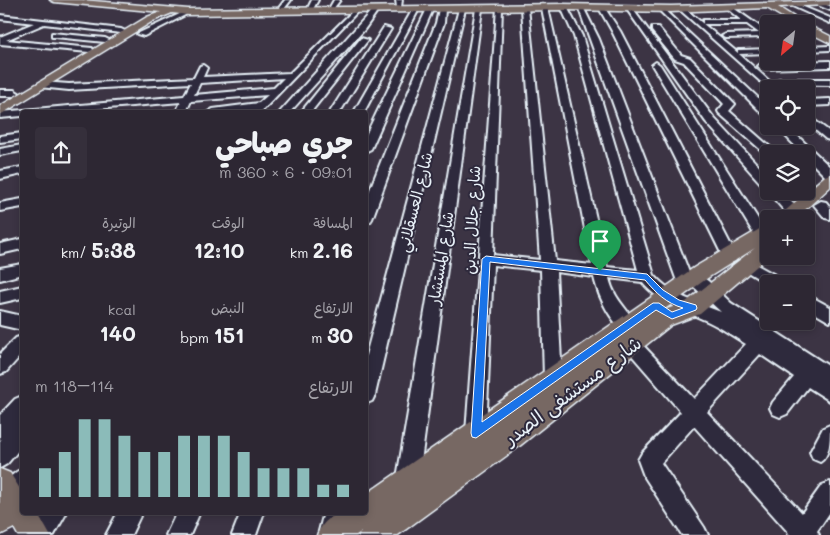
<!DOCTYPE html>
<html lang="ar">
<head>
<meta charset="utf-8">
<style>
  body { margin:0; font-family:Mali,"Playpen Sans Arabic",sans-serif; background:#352f3b; color:#f1f3f6; direction:rtl; height:100vh; display:flex; flex-direction:column; font-size:19px; white-space:nowrap }
  * { box-sizing:border-box; margin:0 }
  p { font-size:16px; color:#a7a5ac }
  .icon { flex:none; width:28px; height:28px; fill:none; stroke:currentColor; stroke-width:2; stroke-linecap:round; stroke-linejoin:round }
  .map { position:relative; flex:1; overflow:hidden; direction:ltr }
  .details { position:absolute; left:20px; top:110px; width:348px; height:405px; display:flex; flex-direction:column; background:#2d2733; border-radius:5px; box-shadow:0 2px 8px #0003,0 0 0 1px #48444e; direction:rtl }
  .details>* { flex:none }
  .needle { width:32px; rotate:209deg }
  .tools { position:absolute; left:760px; top:15px; display:grid; gap:10px }
  .tools a { display:grid; place-items:center; width:55px; height:55px; border-radius:5px; background:#2d2733; box-shadow:0 2px 8px #0003,0 0 0 1px #48444e; font-size:25px }
  .pin { position:absolute; display:grid; place-items:center; width:42px; height:42px; color:#fff; margin:-51px -21px; border-radius:50% 50% 50% 0; rotate:-45deg; box-shadow:0 0 5px #0007 }
  .pin .icon { rotate:45deg }
  .round { display:grid; place-items:center; flex:none; width:52px; height:52px; border-radius:5px; background:#352f3b }
  .summary { display:flex; align-items:center; justify-content:space-between; height:85px; padding:0 15px }
  h1 { font-size:28px; font-weight:800; line-height:38px }
  .stats { display:grid; grid-template-columns:repeat(3,1fr); gap:8px; height:85px; padding:5px 15px }
  .stats div { display:grid; align-content:center }
  .stats b { font-size:21px; font-weight:800 }
  .stats small { font-size:14px; font-weight:400 }
  .stats p { font-size:14px }
  .chart { height:140px; padding:10px 15px }
  .chart p { display:flex; justify-content:space-between }
  .chart svg { width:100%; height:90px; margin-top:5px; stroke:#8bbbb9; stroke-width:6 }
  .map>svg:first-child { display:block }
</style>
</head>
<body>
<div class="map">
<svg width="830" height="535" viewBox="0 0 830 535">
  <rect width="100%" height="100%" fill="#3c3444"/>
  <filter id="ink" filterUnits="userSpaceOnUse"><feTurbulence type="fractalNoise" baseFrequency=".02" numOctaves="2"/><feDisplacementMap in="SourceGraphic" scale="10" xChannelSelector="R" yChannelSelector="G"/><feConvolveMatrix kernelMatrix="1 2 1 2 8 2 1 2 1" color-interpolation-filters="sRGB"/></filter>
  <g filter="url(#ink)">
    <g fill="none" stroke-linecap="round" stroke-linejoin="round">
      <g stroke="#e8f1f8" stroke-width="4">
        <g id="minor">
          <polygon points="285,0 291,0 284,9 280,9 279,8"/>
          <polygon points="312,0 318,0 313,9 311,10 308,8"/>
          <polygon points="334,0 340,0 333,9 330,7"/>
          <polygon points="396,0 402,0 401,7 397,7"/>
          <polygon points="815,2 830,6 830,10 815,4"/>
          <polygon points="790,3 794,3 830,18 830,23 790,5"/>
          <path d="M564,5L567,7L582,36L654,275C672,296 696,302 721,312L693,286L686,290L681,288L678,284L578,6L583,7L599,39L690,275H699L708,281L731,303L830,367V401L808,387L787,414L780,417L773,414L770,408L773,402L794,377L760,354L707,412L802,513L822,485L830,482V512L817,531L819,535H788L789,533L694,426L661,463L704,527L708,535H682L644,476L638,460L642,453L681,412L622,344L625,339L631,337L637,339L694,399L746,344C734,337 722,328 709,322C684,310 660,304 642,282L609,278C614,300 627,307 636,325L634,330C614,336 597,292 594,277L556,272L562,378L560,384L553,386L546,384L544,378L541,270L493,265L486,433L483,440L476,443L469,440L466,433L497,8L502,9L493,255L540,260L522,8L525,6L528,8L555,261L592,265L542,8L545,6L548,8L607,267L638,270L574,36L561,7Z"/>
          <polygon points="725,5 729,5 769,33 769,39 765,37 726,38 722,36 726,34 759,33 747,24 703,24 703,20 741,20 725,7"/>
          <polygon points="416,7 419,9 364,112 354,112 413,9"/>
          <polygon points="430,7 433,9 371,149 365,152 365,137 427,9"/>
          <polygon points="442,7 445,9 444,23 372,219 370,222 365,223 365,202 436,23 439,9"/>
          <polygon points="462,7 465,9 375,395 372,401 365,404 365,359 459,9"/>
          <polygon points="479,7 482,9 418,484 415,492 407,495 399,492 396,484 476,9"/>
          <polygon points="600,7 604,7 620,31 737,257 735,261 730,262 725,261 723,257 612,31 599,8"/>
          <polygon points="627,7 631,7 714,118 769,177 769,189 765,188 706,122 626,8"/>
          <polygon points="661,7 769,108 769,117 765,116 658,9"/>
          <polygon points="679,7 683,7 738,53 738,50 741,50 769,49 769,53 739,54 778,89 769,89 679,9"/>
          <path d="M356,8L359,10L358,11L261,112H251L252,110L233,112H208L213,109L259,103L268,95L191,101L186,112H176L181,102L59,112H22V116L0,118V112L184,96L191,83L69,90L39,87L37,85L42,82L69,84L194,78L200,66L203,65L207,68L203,77L290,73ZM284,78L274,88L194,95L200,83Z"/>
          <polygon points="373,9 378,10 364,30 290,112 280,112"/>
          <polygon points="186,11 191,12 144,36 137,34"/>
          <polygon points="0,15 121,29 125,31 121,33 44,24 6,40 92,48 93,50 89,52 0,44 0,37 34,23 0,19"/>
          <polygon points="384,27 391,29 340,112 330,112"/>
          <polygon points="652,27 658,27 681,55 690,58 733,102 735,104 729,111 778,154 769,154 768,156 719,113 718,111 724,104 684,62 675,59 652,31"/>
          <polygon points="52,33 105,38 109,40 105,42 55,37 52,37"/>
          <polygon points="361,38 368,40 311,112 301,112"/>
          <polygon points="830,46 830,50 806,51 806,47"/>
          <polygon points="830,61 830,67 762,69 758,66 762,63"/>
          <polygon points="656,62 660,65 767,233 769,236 767,239 757,239 652,65"/>
          <polygon points="779,79 830,79 830,85 776,84 774,82"/>
          <polygon points="0,90 14,90 19,93 14,96 0,96"/>
          <polygon points="830,99 830,105 806,106 806,100"/>
          <polygon points="806,114 830,132 830,140 826,139 806,122"/>
          <polygon points="776,126 787,126 830,167 830,178 826,177 806,157 806,154 803,154"/>
          <polygon points="22,133 22,139 0,142 0,136"/>
          <polygon points="22,145 22,151 0,155 0,149"/>
          <polygon points="22,167 22,174 0,179 0,171"/>
          <polygon points="806,180 810,181 822,192 820,195 812,195 806,190"/>
          <polygon points="769,189 769,191 781,191 798,209 800,212 798,215 788,215 770,194 768,191"/>
          <polygon points="22,199 22,207 0,211 0,203"/>
          <polygon points="821,201 826,202 830,207 830,219 825,218 814,205"/>
          <polygon points="22,239 22,249 0,254 0,244"/>
          <polygon points="746,259 784,280 787,284 769,285 741,268 739,264 741,260"/>
          <polygon points="22,264 22,274 0,280 0,268"/>
          <polygon points="22,286 22,298 0,303 0,291"/>
          <polygon points="806,294 830,307 830,322 806,308"/>
          <polygon points="0,311 22,316 22,330 0,325"/>
          <polygon points="22,336 22,354 6,372 0,374 0,354 16,338"/>
          <polygon points="22,396 22,419 20,422 22,421 22,446 7,464 0,468 0,441 2,439 0,440 0,415 15,399"/>
          <path d="M830,425C830,440 830,456 820,462L813,459L810,452L823,428Z"/>
          <path d="M22,469C24,485 26,500 9,507L1,504C0,489 8,475 22,469Z"/>
          <polygon points="42,512 67,512 54,535 28,535"/>
          <polygon points="118,512 142,512 131,535 106,535"/>
          <polygon points="177,512 200,512 190,535 166,535"/>
          <polygon points="241,512 264,512 256,535 232,535"/>
          <polygon points="324,512 346,512 342,535 318,535"/>
        </g>
      </g>
      <g stroke="#e8f1f8" stroke-width="3">
        <g id="major">
          <polygon points="50,0 82,0 188,9 564,4 671,6 830,1 830,5 778,7 805,24 794,24 767,8 671,12 564,10 188,15 172,13 153,21 0,115 0,106 147,17 161,12 54,2"/>
          <polygon points="806,24 830,36 830,43 806,31"/>
          <polygon points="830,174 830,187 795,219 776,219 825,176"/>
          <path d="M769,225V239L766,241L769,240V256L700,314L671,325L517,448L398,535H359L361,532L356,535H317C327,512 343,512 365,512V495L695,267L763,227ZM755,248L686,302L662,311L709,277Z"/>
          <polygon points="0,469 10,473 22,492 22,512 37,512 50,535 18,535 14,528 0,535"/>
        </g>
      </g>
      <use href="#minor" fill="#2f2a3d" fill-rule="evenodd"/>
      <use href="#major" fill="#776864" fill-rule="evenodd"/>
    </g>
  </g>
  <path fill="#1a73e8" stroke="#fff" fill-rule="evenodd" d="M486,256L647,274L663,290L679,300L696,305L697,308L696,310L672,319L656,310L476,438L472,437L471,433L482,259ZM490,262L645,280C656,293 666,303 683,308L672,312L659,303H653L482,422Z"/>
  <g text-anchor="middle" dominant-baseline="central" stroke-width="4" stroke-linejoin="round" paint-order="stroke">
    <g font-size="16" fill="#e8f1f8" stroke="#2f2a3d">
      <text transform="translate(414 202) rotate(-76)">شارع العسقلاني</text>
      <text transform="translate(471 220) rotate(-87)">شارع جلال الدين</text>
      <text transform="translate(440 258) rotate(-81)">شارع المستشار</text>
    </g>
    <g font-size="19" fill="#e8f1f8" stroke="#2f2a3d">
      <text transform="translate(572 390) rotate(-37)">شارع مستشفى الصدر</text>
    </g>
  </g>
</svg>
<div class="tools">
<a><svg class="needle" viewBox="-14 -14 28 28"><path d="M0-13l5 13h-10z" fill="#e53935"/><path d="M0 13l5-13h-10z" fill="#a7a5ac"/></svg></a>
<a><svg class="icon" aria-label="locate" viewBox="0 0 24 24"><circle cx="12" cy="12" r="6"/><path d="M12 2v4M12 18v4M2 12h4M18 12h4"/></svg></a>
<a><svg class="icon" aria-label="layers" viewBox="0 0 24 24"><path d="M12 4l9 5-9 5-9-5zM3 14l9 5 9-5"/></svg></a>
<a>+</a>
<a>−</a>
</div>
<div class="pin" style="left:600px;top:271px;background:#1e9e55"><svg class="icon" aria-label="arrive" viewBox="0 0 24 24"><path d="M6 21V4h12l-3 4 3 4H6"/></svg></div>
<section class="details">
<div class="summary"><div><h1>جري صباحي</h1><p>09:01 · 6 × 360 m</p></div><a class="round"><svg class="icon" aria-label="share" viewBox="0 0 24 24"><path d="M12 15V3M7 8l5-5 5 5M5 13v7h14v-7"/></svg></a></div>
<div class="stats">
<div><p>المسافة</p><b>2.16<small> km</small></b></div>
<div><p>الوقت</p><b>12:10</b></div>
<div><p>الوتيرة</p><b>5:38<small> /km</small></b></div>
</div>
<div class="stats">
<div><p>الارتفاع</p><b>30<small> m</small></b></div>
<div><p>النبض</p><b>151<small> bpm</small></b></div>
<div><p>kcal</p><b>140</b></div>
</div>
<div class="chart"><p><span>الارتفاع</span>114–118 m</p>
<svg viewBox="0 0 160 44" preserveAspectRatio="none"><path d="M5 44V30M15 44V22M25 44V6M35 44V6M45 44V14M55 44V22M65 44V22M75 44V14M85 44V14M95 44V14M105 44V22M115 44V30M125 44V30M135 44V30M145 44V38M155 44V38"/></svg>
</div>
</section>
</div>
</body>
</html>
